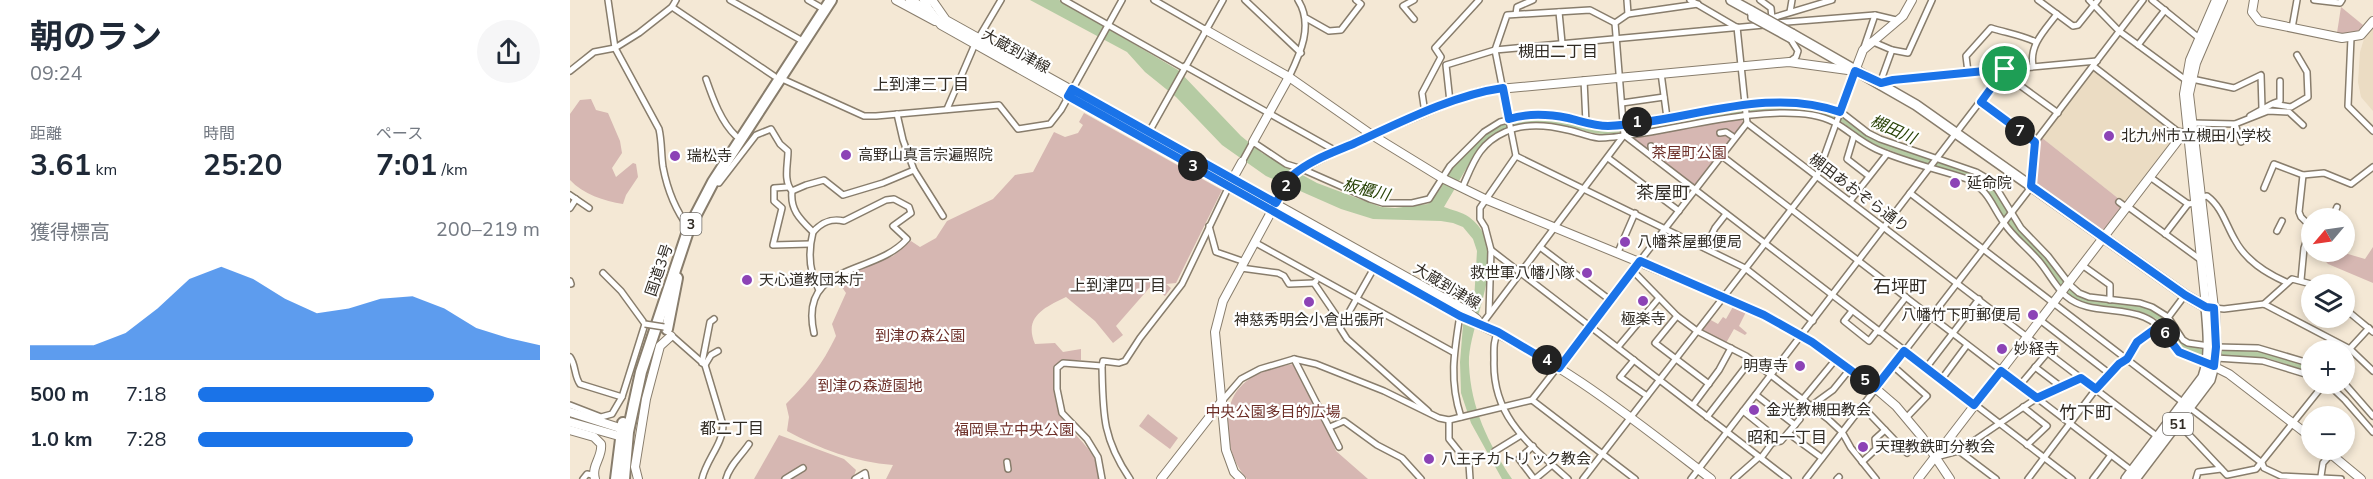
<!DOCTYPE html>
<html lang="ja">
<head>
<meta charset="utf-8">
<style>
  body { margin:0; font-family:"Nunito Sans","Noto Sans JP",sans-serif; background:#f6f6f7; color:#1f2937; height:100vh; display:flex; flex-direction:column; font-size:22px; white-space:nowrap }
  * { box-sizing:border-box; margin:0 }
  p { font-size:20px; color:#747a83 }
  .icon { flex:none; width:33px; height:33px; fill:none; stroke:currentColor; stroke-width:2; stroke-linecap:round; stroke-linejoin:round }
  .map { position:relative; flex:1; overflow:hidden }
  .drawer { display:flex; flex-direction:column; background:#fff; width:570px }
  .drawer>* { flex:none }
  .needle { width:39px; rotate:241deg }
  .tools { position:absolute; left:1731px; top:208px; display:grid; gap:12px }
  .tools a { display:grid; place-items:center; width:54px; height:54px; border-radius:50%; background:#fff; box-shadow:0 3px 9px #0003; font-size:30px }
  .pin { position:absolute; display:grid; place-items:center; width:51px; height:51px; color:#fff; margin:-26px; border:3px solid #fff; border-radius:50%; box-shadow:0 2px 6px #0007 }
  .km { position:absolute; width:30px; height:30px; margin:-15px; border-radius:50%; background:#222; color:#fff; font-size:16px; line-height:30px; text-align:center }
  .round { display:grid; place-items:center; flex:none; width:63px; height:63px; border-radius:32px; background:#f6f6f7 }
  .summary { display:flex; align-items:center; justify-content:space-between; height:102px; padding:0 30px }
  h1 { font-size:33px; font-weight:700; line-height:45px }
  .figures { display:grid; grid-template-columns:repeat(3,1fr); gap:9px; height:102px; padding:6px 30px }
  .figures div { display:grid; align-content:center }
  .figures b { font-size:30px; font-weight:700 }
  .figures small { font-size:16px; font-weight:400 }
  .figures p { font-size:16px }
  .chart { height:168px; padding:12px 30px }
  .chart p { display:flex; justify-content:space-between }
  .chart svg { width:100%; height:108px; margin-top:6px; fill:#1a73e8; opacity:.7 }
  ul { padding:0 30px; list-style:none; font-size:20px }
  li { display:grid; grid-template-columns:96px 72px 1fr; align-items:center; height:45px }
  li i { height:15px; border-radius:8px; background:#1a73e8 }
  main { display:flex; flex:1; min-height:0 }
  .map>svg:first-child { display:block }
</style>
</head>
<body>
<main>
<section class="drawer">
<div class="summary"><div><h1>朝のラン</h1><p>09:24</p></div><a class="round"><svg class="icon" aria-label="share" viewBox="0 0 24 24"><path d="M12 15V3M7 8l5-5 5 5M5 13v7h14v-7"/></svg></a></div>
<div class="figures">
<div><p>距離</p><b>3.61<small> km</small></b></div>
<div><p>時間</p><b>25:20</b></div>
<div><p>ペース</p><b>7:01<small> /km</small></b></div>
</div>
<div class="chart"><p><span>獲得標高</span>200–219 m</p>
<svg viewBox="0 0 160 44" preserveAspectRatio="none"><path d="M0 44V38L10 38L20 38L30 33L40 23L50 11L60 6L70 11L80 19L90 25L100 23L110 19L120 18L130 23L140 31L150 35L160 38V44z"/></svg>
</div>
<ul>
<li><b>500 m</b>7:18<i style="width:69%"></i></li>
<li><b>1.0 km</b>7:28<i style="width:63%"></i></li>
</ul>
</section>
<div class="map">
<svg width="1803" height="479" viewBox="0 0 1803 479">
  <rect width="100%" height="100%" fill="#f4e8d5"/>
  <g fill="#ebdcc3">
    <polygon points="1803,26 1803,111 1791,97 1788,82 1790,52 1794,39"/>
    <polygon points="1524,70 1607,134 1554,203 1471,137"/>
  </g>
  <g fill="#d6b7b2">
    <path d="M1771,7L1793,25C1787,35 1779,35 1767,33Z"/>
    <path d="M21,99L26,110L38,113L50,141L52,153L42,168L46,177L63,163L66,164L68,177L56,195L53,204C34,201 13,194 0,180V114L10,100Z"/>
    <path d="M514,113L652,190L606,283L596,284L601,288L595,296L585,289L588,285L581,286L546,326L553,335L543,343L525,321L496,297C476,307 453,316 465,344L485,343L493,352L511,349V360L491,361L483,367C484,379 485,409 491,417C506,439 528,450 530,479H316L323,465C285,462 250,449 217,431L219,417L216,404C239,381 252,365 266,336L262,324L276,293L267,280L284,271L323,256L341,241L350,247L366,238L377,221L423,199L445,175L463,172L484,132L495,137L508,133L513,125L509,122Z"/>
    <polygon points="1171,119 1174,123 1124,188 1063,139 1064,136"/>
    <polygon points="1471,137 1554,203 1534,229 1530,230 1466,183 1468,142"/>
    <polygon points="1803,247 1803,283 1758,264 1747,252 1778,254 1795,259"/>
    <polygon points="1164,305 1177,310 1169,326 1177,333 1175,335 1164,329 1156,343 1131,330 1139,319 1148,324 1153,317 1156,319"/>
    <path d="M724,364L758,430L766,451L798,479H677C665,465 660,451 658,432C654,387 682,370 724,364Z"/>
    <polygon points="578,414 608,438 600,449 569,426"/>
    <polygon points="209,435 274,459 286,470 283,479 184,479"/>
  </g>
  <path fill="#b5cba3" d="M460,0H489L608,70L671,136L692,153L747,183L811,207L825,208L858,204C872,191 878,172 890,158C913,129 947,112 984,118C1003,121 1020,127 1039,128L1201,105L1241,106L1258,110L1273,116L1317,143L1402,172L1416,180L1423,186L1444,222L1506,294L1576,306L1593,316L1619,345L1631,349L1693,352L1741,367V372L1697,358L1620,354L1612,350L1590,321L1577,314L1565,310L1517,304L1503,298L1437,225L1416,188L1401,178L1357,165L1299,142L1272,122L1254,115L1225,112L1036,134C1017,134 1000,126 982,124C915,116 903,160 874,207C882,210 892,212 899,217C945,250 897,323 899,365C901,408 918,443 942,479H932L901,423L891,393L890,362L893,325L904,301L907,251L903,239L893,227L883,223L871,221L803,219L771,209L696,176L652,145L606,97L575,72L557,52Z"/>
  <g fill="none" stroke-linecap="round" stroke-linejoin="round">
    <g stroke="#887d6c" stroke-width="8">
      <g id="street">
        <path d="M38,0L45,48L89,129C92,142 91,154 93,167C97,188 106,211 119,228"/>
        <polyline points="160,0 229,39"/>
        <polyline points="238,0 250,7"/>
        <polyline points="494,0 614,68"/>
        <polyline points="584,0 636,30"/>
        <polyline points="675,0 731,53"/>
        <polyline points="844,0 833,6 844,19"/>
        <polyline points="1120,0 1166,27"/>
        <polyline points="1190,0 1201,8 1202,18"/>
        <polyline points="1468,0 1503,26 1508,25 1528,0"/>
        <polyline points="1519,0 1549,31 1617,81"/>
        <polyline points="1582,0 1629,38"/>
        <polyline points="1744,0 1770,3 1772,0"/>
        <polyline points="102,7 204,76"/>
        <polyline points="989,12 992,43"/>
        <polyline points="1220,12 1222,0"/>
        <polyline points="946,14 947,7 963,0"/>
        <polyline points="1058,14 1128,4"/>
        <polyline points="736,18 759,31 771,30 791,4 786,0"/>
        <polyline points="1196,22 1202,18 1262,0"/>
        <polyline points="1206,23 1305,15 1326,20"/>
        <polyline points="1722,28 1727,0"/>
        <polyline points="1781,38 1778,106 1803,131"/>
        <polyline points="1301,41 1322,50 1338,53 1362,0"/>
        <polyline points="1568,45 1595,10"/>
        <polyline points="1293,50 1305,15"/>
        <polyline points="1219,62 1226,57 1228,51 1221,40"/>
        <polyline points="615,66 766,151"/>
        <path d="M1463,66C1459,45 1475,30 1487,14"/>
        <polyline points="1523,66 1607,131 1617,133"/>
        <polyline points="0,71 24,52 45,48 69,33 102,7 106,0"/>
        <path d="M1398,72L1396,56L1421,28C1437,33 1451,35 1466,42"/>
        <polyline points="1091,73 1097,118"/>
        <polyline points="1433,73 1488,113"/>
        <path d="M719,77C730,54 744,25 728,0"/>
        <polyline points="210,78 294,116 306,116 429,105 448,129 480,124 491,110 552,0"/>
        <path d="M136,79C143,99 151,122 166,136"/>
        <polyline points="1622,79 1664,88 1691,75 1692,108"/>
        <polyline points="1014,80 1016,123"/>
        <polyline points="1310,83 1323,80 1527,61"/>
        <polyline points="1310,83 1322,50"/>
        <polyline points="880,102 876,65 925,50 1194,25"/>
        <polyline points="1411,102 1465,142"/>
        <polyline points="1052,103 1094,97"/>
        <polyline points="1704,103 1710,101 1710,81"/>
        <polyline points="377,109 405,44 431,0"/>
        <polyline points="855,113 852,93 871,57 865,48 909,0"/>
        <polyline points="327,114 333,140 344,170 373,216"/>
        <polyline points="1680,116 1702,104 1721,107 1738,97 1737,72 1727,55"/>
        <polyline points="1177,123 1588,437"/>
        <polyline points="1622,123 1665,124 1698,111 1719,112 1733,125"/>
        <polyline points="1665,124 1671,142"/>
        <polyline points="579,132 653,0"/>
        <polyline points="1150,133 1156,132 1162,136"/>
        <polyline points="1054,135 1502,479"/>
        <polyline points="1054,135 1045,23 1058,14 1057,0"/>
        <polyline points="1284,136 1277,159 1299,176"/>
        <polyline points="1081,146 1082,154"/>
        <polyline points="1143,148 1151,154"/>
        <polyline points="946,156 1175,268 1243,321"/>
        <polyline points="1152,156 1562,471"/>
        <polyline points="1038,158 1109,211"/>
        <polyline points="672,162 683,142 716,164 732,169 800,199 813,203 842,203 859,199 880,166 914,132 930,122 958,115 981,115 1037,126 1189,104 1237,103 1271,112 1298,133 1310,139 1406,172 1418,179 1427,189 1451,228 1478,256 1501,286 1509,293 1519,297 1570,303 1582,307 1598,317 1613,340 1618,343 1639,346"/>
        <polyline points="1580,177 1618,204 1625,203"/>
        <path d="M143,182L149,183L186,135L201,129L210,144L218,151C218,164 213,181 222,191C220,210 230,219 243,232C238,252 239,272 249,290"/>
        <polyline points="218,187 204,188 204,201 212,208 203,245 240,244"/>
        <path d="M892,188C903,164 908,144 935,132C954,123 978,125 998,130C1008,132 1018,137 1029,138C1043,138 1060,135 1074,133C1124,125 1193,107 1242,115C1272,120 1280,137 1306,149C1334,162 1367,169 1397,179C1420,192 1420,203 1434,223C1443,237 1457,247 1468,260C1478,271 1485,287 1496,296C1518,315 1549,306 1574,317C1594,325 1594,340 1608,352C1617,358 1629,359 1638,363"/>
        <polyline points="1694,188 1704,164 1733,175 1754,173 1781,184 1803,167"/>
        <polyline points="222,191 236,185 254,180 273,195 313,183 344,170"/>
        <polyline points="1340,193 1692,463 1694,468 1711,476 1771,479"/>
        <polyline points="0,195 19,208"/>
        <path d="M1632,197L1637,196C1652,207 1656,225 1665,240C1676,261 1696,273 1716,282"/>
        <polyline points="1280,201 1317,154"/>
        <polyline points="1549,202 1553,205"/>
        <polyline points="1557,206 1631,260"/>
        <polyline points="0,208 6,199"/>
        <polyline points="1762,219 1767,207"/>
        <polyline points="639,226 646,252 675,262"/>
        <polyline points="1707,231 1712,221"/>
        <path d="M243,232C252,222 261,218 274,221L316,200L324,199L339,207L341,213L323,226L337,239C305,276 228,262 244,333"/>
        <polyline points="1595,234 1618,204"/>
        <polyline points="686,243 883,352"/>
        <polyline points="970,247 1040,300"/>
        <polyline points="1135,248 1145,228 1156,214"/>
        <polyline points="921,250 1218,479"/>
        <polyline points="1048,252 1065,213"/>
        <polyline points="1512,265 1540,285 1540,300"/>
        <polyline points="671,268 708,273 714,276 719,284 744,283"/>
        <polyline points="804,268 770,328 777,339 858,411"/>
        <polyline points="1063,271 1107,316 1127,331 1176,356 1258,419 1272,432 1281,448 1306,479"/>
        <polyline points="1731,280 1734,248 1741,227 1731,217 1729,212 1733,175"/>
        <polyline points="0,281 1,284"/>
        <polyline points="746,281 744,283 772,324"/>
        <polyline points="1694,304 1722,279 1745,285"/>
        <polyline points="1644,308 1654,309 1694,304 1780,349 1803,371"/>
        <polyline points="1774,308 1803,332"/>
        <polyline points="1282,311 1274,321 1299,341 1307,331"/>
        <polyline points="919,313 921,250 915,227 910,219 910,208 946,156 925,50 937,15 1020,10 1045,23"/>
        <path d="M890,315C884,352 879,381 891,417"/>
        <polyline points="1107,316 1085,343 1139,384"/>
        <polyline points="1470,320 1540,374"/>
        <polyline points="912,324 1054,135"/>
        <path d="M928,332C923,341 924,350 924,360C922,417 959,444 998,479"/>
        <polyline points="1309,332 1336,297"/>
        <path d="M101,335L135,365L153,425C153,444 136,460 132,479"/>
        <polyline points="1048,347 1089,298"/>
        <polyline points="1646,347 1688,348 1742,364"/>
        <polyline points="1774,355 1799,328"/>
        <path d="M0,357C6,365 4,376 10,384L52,397"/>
        <polyline points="1646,358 1693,361 1742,376"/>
        <polyline points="724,359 769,447"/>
        <polyline points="1064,360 1050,377 1077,396"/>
        <polyline points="132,363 140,322 144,319"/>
        <polyline points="135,365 141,355 148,351"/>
        <path d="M532,366C533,413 532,438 560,479"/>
        <polyline points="1323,366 1357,396 1336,418"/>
        <polyline points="1465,367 1490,386"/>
        <polyline points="1356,368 1409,299"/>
        <polyline points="1371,380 1397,345"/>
        <polyline points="1774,383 1803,416"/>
        <polyline points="1758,384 1775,400 1803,432"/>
        <polyline points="1450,385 1478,352"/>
        <polyline points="1186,395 1225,425"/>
        <polyline points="1233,399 1266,359"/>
        <polyline points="962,400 1065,479"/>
        <polyline points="652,401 671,379 690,369 724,359 746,364 814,391 869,418 879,420 962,400 1177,123 1167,27"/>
        <polyline points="0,405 31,417 42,414 52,397 75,324 51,291 33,273"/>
        <polyline points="1123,405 1149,370 1161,348"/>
        <polyline points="1241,406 1263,390 1280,369"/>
        <polyline points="1292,406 1337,453 1352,437"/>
        <polyline points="1453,407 1477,426 1457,445"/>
        <polyline points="1173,411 1209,440"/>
        <polyline points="1137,417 1181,360"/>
        <polyline points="879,420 879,439 899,464 900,479"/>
        <polyline points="1608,423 1657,475 1686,469 1754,384"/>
        <polyline points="760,427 774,421 807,445 832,458 851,479"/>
        <polyline points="1218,433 1252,458"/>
        <polyline points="963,446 949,459 964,479"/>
        <polyline points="925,451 951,435"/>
        <polyline points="1389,451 1426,479"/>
        <polyline points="1366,457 1389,451 1467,398 1511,377"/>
        <polyline points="1191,458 1202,443 1211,441 1230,419 1227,409 1235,401"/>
        <polyline points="437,462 438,469"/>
        <polyline points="1292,462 1306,449 1305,439 1315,430"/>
        <polyline points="1751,476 1753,463 1761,454"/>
        <polyline points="13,479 17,474 23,475"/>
        <path d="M156,479C159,466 171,456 179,444"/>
        <polyline points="215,479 233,468"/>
        <polyline points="285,479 295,473 296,479"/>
        <polyline points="532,479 528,457 517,439 492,413 487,389 487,368 493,363 532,366 533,361 549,363 555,361 570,338 612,284 660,184"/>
        <polyline points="965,479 982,465"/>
        <polyline points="1013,479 1247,176 1285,71"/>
        <polyline points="1121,479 1435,69"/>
        <polyline points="1164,479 1189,457"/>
        <polyline points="1236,479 1462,186 1465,142 1573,0"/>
        <polyline points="1267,479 1269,477"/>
        <polyline points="1458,479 1526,389 1549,364 1557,359 1567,342 1597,319 1615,295"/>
        <polyline points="1523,479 1541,455"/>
        <polyline points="1626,479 1628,472 1651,469"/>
      </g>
    </g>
    <g stroke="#887d6c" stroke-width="10">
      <g id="secondary">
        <polyline points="326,0 365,21"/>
        <polyline points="340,0 360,11"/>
        <path d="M354,0L359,10L371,25L889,316C983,354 1062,418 1141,479"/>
        <polyline points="362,0 376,20 892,308 907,319"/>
        <polyline points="1684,0 1682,12 1689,21 1772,38 1791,35 1803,21"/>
        <polyline points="636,30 719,77 802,135 872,178 915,199 1152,296 1194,315 1242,342 1305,388 1326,406 1352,437 1380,479"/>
        <polyline points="683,142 719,77"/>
        <polyline points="662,180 672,162"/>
        <polyline points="1636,307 1614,94 1620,60 1646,0"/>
        <polyline points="1644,308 1619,94 1626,63 1653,0"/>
        <polyline points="1639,364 1659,374 1742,438"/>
        <polyline points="0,412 56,430"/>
        <polyline points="0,422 56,438"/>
        <path d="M0,430L24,437L31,444C33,457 21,465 25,479"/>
        <polyline points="1756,450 1791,479"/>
        <polyline points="68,479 65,467 76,399 90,346 101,336"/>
        <polyline points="591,479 652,401"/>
        <path d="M671,479L664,472L656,450L645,332L653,301L720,177C753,154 792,140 828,124C858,112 887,97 918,90L1219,62L1285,71L1293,50L1333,16L1342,0"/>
        <polyline points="1348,479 1609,139 1623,131"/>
      </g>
    </g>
    <g stroke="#887d6c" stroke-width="12">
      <g id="primary">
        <polyline points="1161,0 1181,11"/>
        <polyline points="1222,34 1346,105 1615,295 1636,307 1644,308 1646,358 1640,380 1565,479"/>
        <path d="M1556,479L1633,377C1641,354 1638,331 1636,307"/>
      </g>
    </g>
    <g stroke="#887d6c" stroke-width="14">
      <g id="highway">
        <polyline points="97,329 107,278"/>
        <polyline points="46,479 53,423"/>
        <polyline points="54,479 58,432 71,372 119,228 143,182 261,0"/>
      </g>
    </g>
    <use href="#street" stroke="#fff" stroke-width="5"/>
    <use href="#secondary" stroke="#fff" stroke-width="8"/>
    <use href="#primary" stroke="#fff" stroke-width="9"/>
    <use href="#highway" stroke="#fff" stroke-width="10"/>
    <g stroke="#887d6c" stroke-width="8" stroke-linecap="butt">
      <g id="street-bridge">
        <polyline points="1181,11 1181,18 1221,40"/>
        <polyline points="75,324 94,327"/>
      </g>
    </g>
    <g stroke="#887d6c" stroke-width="12" stroke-linecap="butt">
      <polyline id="primary-bridge" points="1181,11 1222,34"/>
    </g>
    <use href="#street-bridge" stroke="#fff" stroke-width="5"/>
    <use href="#primary-bridge" stroke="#fff" stroke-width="9"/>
  </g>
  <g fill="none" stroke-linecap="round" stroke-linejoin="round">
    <g stroke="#fff" stroke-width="12">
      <path id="route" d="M1435,69L1411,102L1465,142L1461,186L1615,295L1636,307L1644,308L1646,347L1644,366L1609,352L1589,326L1567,342L1557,359L1549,364L1526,389L1511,378L1467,398L1431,371L1404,405L1334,351L1305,388L1242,342L1194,315L1070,261L989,368L928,332L890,316L498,96L502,89L706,203C711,195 715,182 722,176C738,161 764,152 783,144C829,123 883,95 933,88L939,119C958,113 978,114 998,118C1011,121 1024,126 1038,126C1115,123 1195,85 1270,112L1285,71L1311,83L1323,80Z"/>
    </g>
    <use href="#route" stroke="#1a73e8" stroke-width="8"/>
  </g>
  <g fill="#8c43b6" stroke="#fff" stroke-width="2">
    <circle cx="1539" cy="136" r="6"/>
    <circle cx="276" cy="155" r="6"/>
    <circle cx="105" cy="156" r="6"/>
    <circle cx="1385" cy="183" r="6"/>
    <circle cx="1055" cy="242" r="6"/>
    <circle cx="1017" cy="273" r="6"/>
    <circle cx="177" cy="280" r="6"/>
    <circle cx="1073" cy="301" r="6"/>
    <circle cx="739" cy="302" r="6"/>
    <circle cx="1463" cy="315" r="6"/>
    <circle cx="1432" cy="349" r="6"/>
    <circle cx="1230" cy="366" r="6"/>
    <circle cx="1184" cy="410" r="6"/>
    <circle cx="1293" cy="447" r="6"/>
    <circle cx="859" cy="459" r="6"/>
  </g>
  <g text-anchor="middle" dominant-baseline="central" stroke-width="4.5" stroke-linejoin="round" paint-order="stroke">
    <g fill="#fff" stroke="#6f6b66" stroke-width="1.5">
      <rect x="110.5" y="213" width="21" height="22" rx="4.5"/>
      <rect x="1593" y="413" width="30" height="22" rx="4.5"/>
    </g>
    <g font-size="14" font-weight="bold" fill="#312c25">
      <text x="121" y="224">3</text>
      <text x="1608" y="424">51</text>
    </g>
    <g font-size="15" fill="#312c25" stroke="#fff">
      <text transform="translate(446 51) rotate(29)">大蔵到津線</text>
      <text transform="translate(1289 193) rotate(37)">槻田あおぞら通り</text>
      <text transform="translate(89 270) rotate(-71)">国道3号</text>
      <text transform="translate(877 286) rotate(31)">大蔵到津線</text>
    </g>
    <g font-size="15" fill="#312c25" stroke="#fff" text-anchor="start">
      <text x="1551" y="136">北九州市立槻田小学校</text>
      <text x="288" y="155">高野山真言宗遍照院</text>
      <text x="117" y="156">瑞松寺</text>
      <text x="1397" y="183">延命院</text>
      <text x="1067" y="242">八幡茶屋郵便局</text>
      <text x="1005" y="273" text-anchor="end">救世軍八幡小隊</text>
      <text x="189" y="280">天心道教団本庁</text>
      <text x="1451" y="315" text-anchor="end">八幡竹下町郵便局</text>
      <text x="1073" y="319" text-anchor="middle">極楽寺</text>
      <text x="739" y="320" text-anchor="middle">神慈秀明会小倉出張所</text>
      <text x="1444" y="349">妙経寺</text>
      <text x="1218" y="366" text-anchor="end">明専寺</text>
      <text x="1196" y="410">金光教槻田教会</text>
      <text x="1305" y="447">天理教鉄町分教会</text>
      <text x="871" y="459">八王子カトリック教会</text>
    </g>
    <g font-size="15" fill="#6d2f28" stroke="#fff">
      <text x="1119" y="153">茶屋町公園</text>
      <text x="350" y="336">到津の森公園</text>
      <text x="300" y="386">到津の森遊園地</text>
      <text x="703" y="412">中央公園多目的広場</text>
      <text x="444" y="430">福岡県立中央公園</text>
    </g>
    <g font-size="16" fill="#312c25" stroke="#fff">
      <text x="988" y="52">槻田二丁目</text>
      <text x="351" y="85">上到津三丁目</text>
      <text x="548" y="286">上到津四丁目</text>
      <text x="162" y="429">都二丁目</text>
      <text x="1217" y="438">昭和一丁目</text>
    </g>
    <g font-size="16" font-style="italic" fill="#284206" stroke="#fff">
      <text transform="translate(1323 130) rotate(24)">槻田川</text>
      <text transform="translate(796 190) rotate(14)">板櫃川</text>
    </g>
    <g font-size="18" fill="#312c25" stroke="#fff">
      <text x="1093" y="193">茶屋町</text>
      <text x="1330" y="287">石坪町</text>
      <text x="1516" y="413">竹下町</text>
    </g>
  </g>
</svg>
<div class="tools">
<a><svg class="needle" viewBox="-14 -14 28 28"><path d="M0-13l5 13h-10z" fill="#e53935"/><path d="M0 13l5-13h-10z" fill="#747a83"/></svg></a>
<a><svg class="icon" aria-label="layers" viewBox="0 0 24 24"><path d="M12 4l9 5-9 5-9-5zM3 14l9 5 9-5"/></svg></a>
<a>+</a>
<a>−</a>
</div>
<div class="pin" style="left:1435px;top:69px;background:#1e9e55"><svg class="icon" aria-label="arrive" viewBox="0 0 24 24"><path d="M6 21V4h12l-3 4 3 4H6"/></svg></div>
<b class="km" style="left:1067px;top:122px">1</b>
<b class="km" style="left:716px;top:186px">2</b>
<b class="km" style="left:623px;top:166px">3</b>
<b class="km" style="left:977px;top:360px">4</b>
<b class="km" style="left:1295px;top:380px">5</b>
<b class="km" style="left:1595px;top:333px">6</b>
<b class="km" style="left:1450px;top:131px">7</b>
</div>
</main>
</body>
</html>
